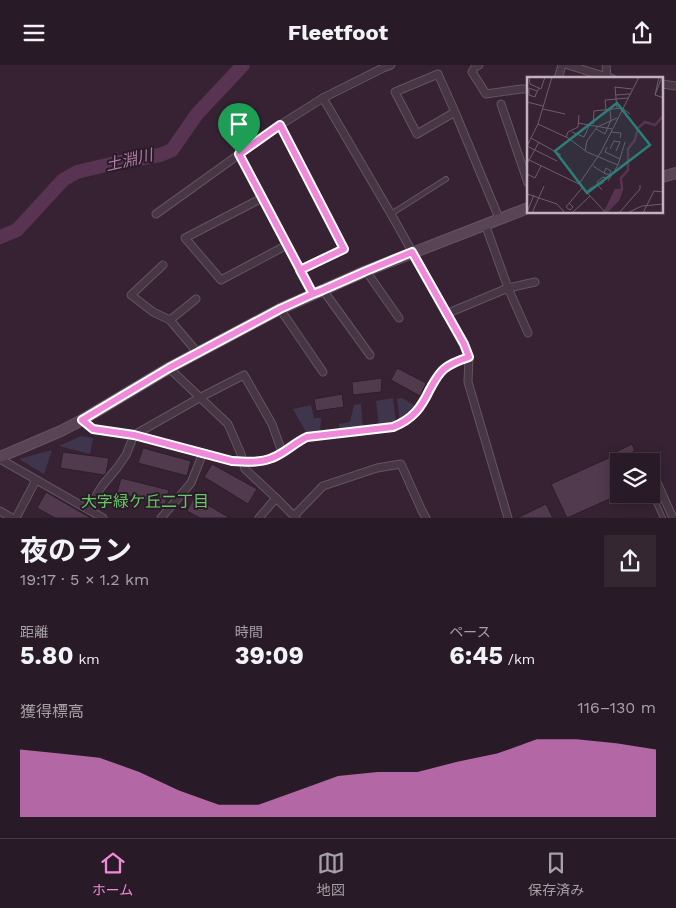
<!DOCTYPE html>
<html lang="ja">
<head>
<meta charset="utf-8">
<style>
  body { margin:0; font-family:"Work Sans","Noto Sans JP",sans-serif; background:#342732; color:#f1f3f6; height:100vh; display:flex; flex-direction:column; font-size:19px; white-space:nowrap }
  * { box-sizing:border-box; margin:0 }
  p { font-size:16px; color:#a5a1a7 }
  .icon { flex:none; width:28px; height:28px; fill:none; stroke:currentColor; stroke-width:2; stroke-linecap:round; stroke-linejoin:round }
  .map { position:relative; height:453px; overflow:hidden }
  .panel { display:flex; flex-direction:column; background:#281a26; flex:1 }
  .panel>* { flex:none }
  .fabs { position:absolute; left:610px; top:388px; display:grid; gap:10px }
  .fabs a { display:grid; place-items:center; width:50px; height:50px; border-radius:0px; background:#281a26; box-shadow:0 2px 12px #0003,0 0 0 1px #443843; font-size:25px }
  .pin { position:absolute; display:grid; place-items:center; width:42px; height:42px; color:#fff; margin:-51px -21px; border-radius:50% 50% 50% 0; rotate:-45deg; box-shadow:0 0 5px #0007 }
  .pin .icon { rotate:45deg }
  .round { display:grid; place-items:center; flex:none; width:52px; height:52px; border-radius:0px; background:#342732 }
  .overview { display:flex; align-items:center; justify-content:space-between; height:85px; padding:0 20px }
  h1 { font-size:28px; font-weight:700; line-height:38px }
  .figures { display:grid; grid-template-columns:repeat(3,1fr); gap:8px; height:85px; padding:5px 20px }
  .figures div { display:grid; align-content:center }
  .figures b { font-size:25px; font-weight:700 }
  .figures small { font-size:14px; font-weight:400 }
  .figures p { font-size:14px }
  .chart { height:140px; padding:10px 20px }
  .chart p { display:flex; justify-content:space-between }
  .chart svg { width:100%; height:90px; margin-top:5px; fill:#ef8adb; opacity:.7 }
  header { display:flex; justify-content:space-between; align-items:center; height:65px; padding:0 20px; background:#281a26; font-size:22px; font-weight:700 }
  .tab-bar { display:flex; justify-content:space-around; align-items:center; height:70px; border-top:1px solid #443843; background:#281a26; font-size:14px; color:#a5a1a7 }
  .tab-bar a { display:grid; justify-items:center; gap:2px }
  .tab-bar .on { color:#ef8adb }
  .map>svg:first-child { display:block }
</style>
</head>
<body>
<header><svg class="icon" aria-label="menu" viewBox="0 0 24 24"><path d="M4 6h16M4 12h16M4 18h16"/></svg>Fleetfoot<svg class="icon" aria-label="share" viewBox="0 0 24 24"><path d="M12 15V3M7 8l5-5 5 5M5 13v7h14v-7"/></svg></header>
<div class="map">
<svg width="676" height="453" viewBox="0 0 676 453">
  <rect width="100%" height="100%" fill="#362233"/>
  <g fill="#3f364d">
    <polygon points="393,333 396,358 379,362 376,336"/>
    <polygon points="402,333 417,342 410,350 400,357 397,334"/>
    <polygon points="361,339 363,364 340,367 339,359 350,357 354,340"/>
    <polygon points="311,340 314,353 321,353 320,368 307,369 293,344"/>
    <polygon points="81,371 93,373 90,389 59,381"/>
    <polygon points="52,385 44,409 19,394"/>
  </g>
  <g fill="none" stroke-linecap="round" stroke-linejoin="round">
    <polyline stroke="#583452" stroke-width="14" points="0,172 17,165 63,115 77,107 115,98 160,90 172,85 197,49 243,0"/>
  </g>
  <g fill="#523a4e" stroke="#2d1d2b">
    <polygon points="397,303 426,318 420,331 391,315"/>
    <polygon points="382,313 381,327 353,330 352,317"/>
    <polygon points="342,329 344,342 316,346 314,334"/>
    <polygon points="632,379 635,386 632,387 635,392 627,396 619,396 619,400 612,403 617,413 609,416 616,431 567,453 551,419 611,392 610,390"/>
    <polygon points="143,383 191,396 187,411 138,398"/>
    <polygon points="63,387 109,393 106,408 104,410 60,403"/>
    <polygon points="212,399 257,424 248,439 204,412"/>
    <polygon points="121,413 169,425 165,440 117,428"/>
    <polygon points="46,427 91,453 55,453 37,443"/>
    <polygon points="194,432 230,453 200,453 187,446"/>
    <polygon points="546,439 553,453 517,453"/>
  </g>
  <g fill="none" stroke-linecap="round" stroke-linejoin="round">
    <g stroke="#655362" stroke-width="6">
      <g id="lane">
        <polyline points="391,149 446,114"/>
        <polyline points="651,427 663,453"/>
      </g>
    </g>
    <g stroke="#655362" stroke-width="9">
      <g id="street">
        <polyline points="479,0 475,2 472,7 486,29 521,24 528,24"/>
        <polyline points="568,0 613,14"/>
        <polyline points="606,0 607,12"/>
        <polyline points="558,14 562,0"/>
        <polyline points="662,19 676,21"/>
        <polyline points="323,33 383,3 391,0"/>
        <polyline points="501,39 528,118"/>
        <polyline points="455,47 417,69 395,27 438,9 455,47 499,153"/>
        <polyline points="280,60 344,184 300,205"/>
        <polyline points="239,89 313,229"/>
        <polyline points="262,133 185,173 221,215 287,180"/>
        <polyline points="156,149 280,60 323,33 391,149 464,279 469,292 468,317 508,453"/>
        <polyline points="485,159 508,223 528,268"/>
        <polyline points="163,200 131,230 153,247 170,255 197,287"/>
        <polyline points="366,206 399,253"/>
        <polyline points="323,225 370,290"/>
        <polyline points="280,244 323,307"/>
        <polyline points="446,249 508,223 535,217"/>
        <polyline points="170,255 196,234"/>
        <polyline points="169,303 228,359 241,389 245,404 276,433 296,453"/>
        <path d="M82,355L93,364L134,370L232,396C245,397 260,398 272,393C285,388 294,378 307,372L393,362C413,354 421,343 430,324C434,317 438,309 444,304C451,298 460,295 469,292"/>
        <polyline points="0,394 103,453"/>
        <polyline points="651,404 673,453"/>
        <polyline points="88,444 102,421 117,403 126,390 134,370 201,332 244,310 272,359 282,387"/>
        <polyline points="0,446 12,453"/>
        <polyline points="294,451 323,421 377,403 401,399 422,446 426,453"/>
        <polyline points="16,453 36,415"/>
        <polyline points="161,453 191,418 203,388"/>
        <polyline points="259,453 276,433"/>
      </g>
    </g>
    <g stroke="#655362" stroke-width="12">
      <g id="secondary">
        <polyline points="662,112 676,108"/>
        <polyline points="0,392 61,366 82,355 169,303 280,244 366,206 528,143"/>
      </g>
    </g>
    <use href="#lane" stroke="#473644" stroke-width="4"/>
    <use href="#street" stroke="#473644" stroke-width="7"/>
    <use href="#secondary" stroke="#594455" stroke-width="10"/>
  </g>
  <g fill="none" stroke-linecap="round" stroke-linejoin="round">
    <g stroke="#fff" stroke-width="10">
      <path id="route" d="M239,89L313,229L280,244L169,303L82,355L93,364L134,370L232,396C245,397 260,398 272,393C285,388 294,378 307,372L393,362C413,354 421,343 430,324C434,317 438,309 444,304C451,298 460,295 469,292L464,279L412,187L366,206L323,225L313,229L300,205L344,184L280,60L239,89"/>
    </g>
    <use href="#route" stroke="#ef8adb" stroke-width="6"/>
  </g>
  <g text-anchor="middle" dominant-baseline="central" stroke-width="4" stroke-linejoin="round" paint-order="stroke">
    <g font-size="16" font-style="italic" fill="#aa7ba2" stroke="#2b1b29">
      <text transform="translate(129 95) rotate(-13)">土淵川</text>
    </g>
    <g font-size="16" fill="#64ca66" stroke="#2b1b29">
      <text x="145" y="436">大字緑ケ丘二丁目</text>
    </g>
  </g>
  <g transform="translate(527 12)">
    <rect width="136" height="136" fill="#362233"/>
    <path d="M88,112H94L90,125L76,136Z" fill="#583452"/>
    <path fill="none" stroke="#583452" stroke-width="2.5" d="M78,136L91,123L95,112L94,101L101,93V72L108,63L111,51L118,45L128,48L137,38"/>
    <path fill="none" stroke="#6e5b6b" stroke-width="1" d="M2,0L3,7L14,12L18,0M135,0L128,18L137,21M10,14L2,11V18L8,20L9,17L12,11M88,18L103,17M128,18L132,0M0,25L16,29M16,32L38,37M90,32L88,10L105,12M79,33L78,23L101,21M51,46L85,52M11,47L41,61L60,75L91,88L98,65M66,47L67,34L95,31L103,37M69,52L78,57L84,43L83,33M45,55L57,60L63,47M84,55L94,56L93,61M39,60L41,55L51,50L52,38M4,61L34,78M0,69L30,84M0,69L11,47L25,0M80,70L78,75L93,82M83,72L87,64L93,65L89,74M58,74L60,64L70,50L90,41M0,82L52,107L79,136M0,87L12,65M66,89L77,96L82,98L84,94L79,91L77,96M0,97L8,101L14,89M81,104L91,88M52,107L74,75L112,0M59,115L64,111L66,110L71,108H72L76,106L79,101L76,100L70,105L71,108L75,113M0,117L30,127L38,136M42,126L46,130L43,133L39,130L55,111M0,135L7,118M5,136L17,109M45,136L63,119M92,136L113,112V108M100,136L115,129L137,127M116,136L127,114L137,115"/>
    <path fill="#2a7f7a" fill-opacity="0.15" stroke="#2a7f7a" stroke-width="2.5" d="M90,26L123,68L60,116L28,74Z"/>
    <rect width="136" height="136" fill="none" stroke="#c3b0c0" stroke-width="2.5"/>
  </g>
</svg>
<div class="fabs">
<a><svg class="icon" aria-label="layers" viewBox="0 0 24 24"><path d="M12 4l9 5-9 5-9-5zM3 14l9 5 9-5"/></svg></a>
</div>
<div class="pin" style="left:239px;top:89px;background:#1e9e55"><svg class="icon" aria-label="arrive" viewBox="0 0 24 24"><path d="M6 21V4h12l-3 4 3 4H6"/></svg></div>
</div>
<section class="panel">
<div class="overview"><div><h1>夜のラン</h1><p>19:17 · 5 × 1.2 km</p></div><a class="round"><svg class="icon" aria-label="share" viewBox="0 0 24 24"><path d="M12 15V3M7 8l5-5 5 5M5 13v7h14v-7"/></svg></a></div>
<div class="figures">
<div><p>距離</p><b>5.80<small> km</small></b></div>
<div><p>時間</p><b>39:09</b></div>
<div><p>ペース</p><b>6:45<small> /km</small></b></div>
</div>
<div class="chart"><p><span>獲得標高</span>116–130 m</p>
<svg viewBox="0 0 160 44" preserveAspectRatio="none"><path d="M0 44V11L10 13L20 15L30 22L40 31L50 38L60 38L70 31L80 24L90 22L100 22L110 17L120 13L130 6L140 6L150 8L160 11V44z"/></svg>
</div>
</section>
<nav class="tab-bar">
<a class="on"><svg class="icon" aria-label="home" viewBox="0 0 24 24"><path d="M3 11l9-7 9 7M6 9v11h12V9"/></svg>ホーム</a>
<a><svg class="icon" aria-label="map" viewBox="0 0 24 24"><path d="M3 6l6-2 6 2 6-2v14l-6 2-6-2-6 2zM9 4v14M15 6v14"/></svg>地図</a>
<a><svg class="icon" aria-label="saved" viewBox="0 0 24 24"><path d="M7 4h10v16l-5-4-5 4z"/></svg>保存済み</a>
</nav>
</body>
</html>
